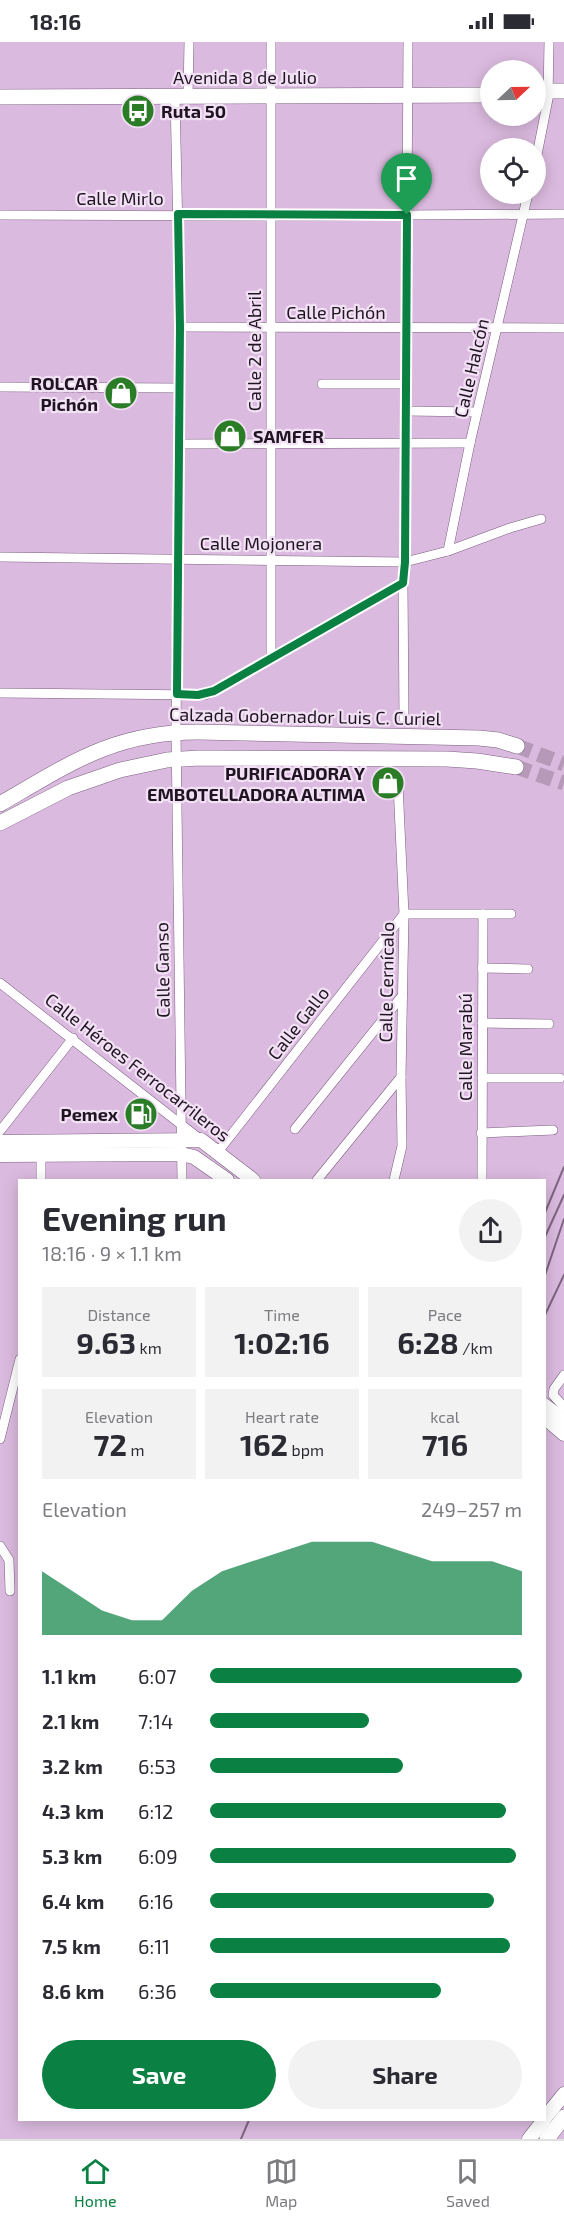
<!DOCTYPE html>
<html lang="en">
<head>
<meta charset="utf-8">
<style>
  body { margin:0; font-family:"Exo 2",sans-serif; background:#f2f2f3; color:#2b2b33; height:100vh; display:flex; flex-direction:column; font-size:22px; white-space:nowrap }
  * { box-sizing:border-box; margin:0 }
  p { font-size:20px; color:#7c7c81 }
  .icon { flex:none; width:33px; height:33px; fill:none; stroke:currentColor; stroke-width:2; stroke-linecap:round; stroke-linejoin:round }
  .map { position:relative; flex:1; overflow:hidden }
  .sheet { position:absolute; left:18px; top:1137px; width:528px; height:942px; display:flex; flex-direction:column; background:#fff; border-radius:0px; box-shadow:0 3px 15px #0003 }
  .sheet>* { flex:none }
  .needle { width:39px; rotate:68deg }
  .controls { position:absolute; left:480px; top:18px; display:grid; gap:12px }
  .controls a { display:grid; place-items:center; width:66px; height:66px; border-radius:50%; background:#fff; box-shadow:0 3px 15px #0003; font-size:30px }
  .pin { position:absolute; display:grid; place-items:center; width:51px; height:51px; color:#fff; margin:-62px -26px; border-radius:50% 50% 50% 0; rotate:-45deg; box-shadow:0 0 6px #0007 }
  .pin .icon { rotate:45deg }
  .round { display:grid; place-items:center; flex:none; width:63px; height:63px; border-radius:32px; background:#f2f2f3 }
  .headline { display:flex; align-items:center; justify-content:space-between; height:102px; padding:0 24px }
  h1 { font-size:33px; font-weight:700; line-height:45px }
  .stats { display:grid; grid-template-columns:repeat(3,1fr); gap:9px; height:102px; padding:6px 24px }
  .stats div { display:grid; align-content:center; border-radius:0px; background:#f2f2f3; text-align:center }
  .stats b { font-size:30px; font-weight:700 }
  .stats small { font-size:16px; font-weight:400 }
  .stats p { font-size:16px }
  .chart { height:168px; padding:12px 24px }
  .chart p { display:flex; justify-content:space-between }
  .chart svg { width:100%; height:108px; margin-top:6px; fill:#0b8043; opacity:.7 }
  .button { display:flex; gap:12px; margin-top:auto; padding:12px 24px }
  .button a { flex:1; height:69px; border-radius:36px; background:#0b8043; color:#fff; font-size:24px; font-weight:700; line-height:69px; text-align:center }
  .button a+a { background:#f2f2f3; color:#2b2b33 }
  ul { padding:0 24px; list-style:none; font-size:20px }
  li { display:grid; grid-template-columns:96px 72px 1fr; align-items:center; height:45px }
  li i { height:15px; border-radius:8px; background:#0b8043 }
  .status { display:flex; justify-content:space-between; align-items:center; height:42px; padding:0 30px; background:#fff; direction:ltr }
  .status svg { height:16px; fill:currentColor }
  .menu { display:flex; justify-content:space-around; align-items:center; height:84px; border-top:2px solid #e1e1e2; background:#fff; font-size:16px; color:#7c7c81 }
  .menu a { display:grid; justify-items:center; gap:3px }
  .menu .selected { color:#0b8043 }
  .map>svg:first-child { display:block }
</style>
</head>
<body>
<div class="status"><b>18:16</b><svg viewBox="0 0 49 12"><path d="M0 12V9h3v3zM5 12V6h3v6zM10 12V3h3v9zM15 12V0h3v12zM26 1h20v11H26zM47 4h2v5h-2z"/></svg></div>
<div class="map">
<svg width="564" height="2097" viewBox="0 0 564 2097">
  <rect width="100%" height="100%" fill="#dbbadf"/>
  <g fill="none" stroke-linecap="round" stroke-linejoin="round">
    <g stroke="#b699b9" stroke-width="15" stroke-dasharray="15 8" stroke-linecap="butt">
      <polyline points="517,704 564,722"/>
      <polyline points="516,725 564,741"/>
    </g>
    <g stroke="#7c5f80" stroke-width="10">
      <g id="minor">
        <polyline points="175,54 180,285 176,690 182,1138"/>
        <polyline points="188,54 189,0"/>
        <polyline points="536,118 548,57 549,0"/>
        <polyline points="0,173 270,174 564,172"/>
        <polyline points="180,285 564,286"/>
        <polyline points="322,342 406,342"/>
        <polyline points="0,345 179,346"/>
        <polyline points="406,369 477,370"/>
        <polyline points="179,402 470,401"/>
        <polyline points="448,509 470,401 528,152"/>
        <polyline points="0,515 405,520 448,509 510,486 541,477"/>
        <polyline points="271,617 271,0"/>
        <polyline points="0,651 205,653 271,617 403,541"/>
        <polyline points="404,680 403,541 405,520 408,0"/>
        <polyline points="482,926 528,927"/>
        <polyline points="0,941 201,1098"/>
        <polyline points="482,981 549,982"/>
        <polyline points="482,1036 560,1036"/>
        <polyline points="295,1087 402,954"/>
        <polyline points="0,1089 73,996"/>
        <polyline points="481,1091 553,1088"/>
        <polyline points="217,1111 404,872 511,872"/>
        <polyline points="41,1138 41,1112"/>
        <polyline points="317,1138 401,1035"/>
        <polyline points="394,1138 402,1104 401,1035 404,872 398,742"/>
        <polyline points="482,1138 483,872"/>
        <polyline points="564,1333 554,1347 553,1353 564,1365"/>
        <polyline points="0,1397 20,1317"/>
        <polyline points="0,1504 9,1518 10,1549"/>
      </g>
    </g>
    <g stroke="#7c5f80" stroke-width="15">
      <g id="secondary">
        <polyline points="0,1100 201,1098 253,1138"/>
        <polyline points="0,1113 181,1112 194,1115 227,1138"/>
        <polyline points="544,1363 564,1378"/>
        <polyline points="544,1375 564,1392"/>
        <polyline points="544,2077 564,2052"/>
        <polyline points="529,2097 544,2078"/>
      </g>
    </g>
    <g stroke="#7c5f80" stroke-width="16">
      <g id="primary">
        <polyline points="536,53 548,49 564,49"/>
        <polyline points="0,55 490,53"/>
        <path d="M0,762C69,722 114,690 198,690L479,696L498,698L517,704"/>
        <polyline points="0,781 68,746 120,728 167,718 199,716 447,717 477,719 516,725"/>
        <polyline points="547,2097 564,2075"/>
      </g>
    </g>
    <use href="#minor" stroke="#fff" stroke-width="9"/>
    <use href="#secondary" stroke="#fff" stroke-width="14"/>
    <use href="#primary" stroke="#fff" stroke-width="15"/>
    <g stroke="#7d6680" stroke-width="2">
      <polyline points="544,1173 564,1125"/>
      <polyline points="544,1197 564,1153"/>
      <polyline points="544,1236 564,1177"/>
      <polyline points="544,1275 564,1233"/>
      <polyline points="241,2097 249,2078"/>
    </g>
  </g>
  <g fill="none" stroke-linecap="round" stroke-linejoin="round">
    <g stroke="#fff" stroke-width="12">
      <polygon id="route" points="178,172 407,173 405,520 403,541 214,649 198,653 177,652 180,285"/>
    </g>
    <use href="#route" stroke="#0b8043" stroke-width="8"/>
  </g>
  <defs>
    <g id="bus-disc" transform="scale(1.725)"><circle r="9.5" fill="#2a7c26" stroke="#f2e1f4"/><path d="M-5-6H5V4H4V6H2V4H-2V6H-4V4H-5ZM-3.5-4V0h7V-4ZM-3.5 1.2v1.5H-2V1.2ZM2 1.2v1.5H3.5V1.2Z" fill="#fff"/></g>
    <g id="shop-disc" transform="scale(1.725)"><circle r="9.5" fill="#2a7c26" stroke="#f2e1f4"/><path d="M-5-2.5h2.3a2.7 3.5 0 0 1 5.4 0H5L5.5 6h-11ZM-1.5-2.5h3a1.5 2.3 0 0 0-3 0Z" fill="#fff"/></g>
    <g id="fuel-disc" transform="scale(1.725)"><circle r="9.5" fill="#2a7c26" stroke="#f2e1f4"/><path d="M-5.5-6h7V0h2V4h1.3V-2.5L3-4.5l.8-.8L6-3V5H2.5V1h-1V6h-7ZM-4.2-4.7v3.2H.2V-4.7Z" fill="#fff"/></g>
  </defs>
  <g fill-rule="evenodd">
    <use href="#bus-disc" x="138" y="69"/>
    <use href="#shop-disc" x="121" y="351"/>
    <use href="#shop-disc" x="230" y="394"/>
    <use href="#shop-disc" x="388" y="741"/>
    <use href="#fuel-disc" x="141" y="1072"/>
  </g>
  <g text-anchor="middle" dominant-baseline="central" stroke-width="4.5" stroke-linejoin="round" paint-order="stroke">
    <g font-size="18" fill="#201422" stroke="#f2e1f4">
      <text x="245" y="35">Avenida 8 de Julio</text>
      <text x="120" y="156">Calle Mirlo</text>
      <text x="336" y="270">Calle Pichón</text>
      <text transform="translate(254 309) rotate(-90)">Calle 2 de Abril</text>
      <text transform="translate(471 326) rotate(-77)">Calle Halcón</text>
      <text x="261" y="501">Calle Mojonera</text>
      <text transform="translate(305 674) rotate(1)">Calzada Gobernador Luis C. Curiel</text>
      <text transform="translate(162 928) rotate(-91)">Calle Ganso</text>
      <text transform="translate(386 940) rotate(-89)">Calle Cernícalo</text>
      <text transform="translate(298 981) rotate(-52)">Calle Gallo</text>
      <text transform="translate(465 1005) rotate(-90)">Calle Marabú</text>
      <text transform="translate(138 1025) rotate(38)">Calle Héroes Ferrocarrileros</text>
    </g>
    <g font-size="18" font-weight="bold" fill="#201422" stroke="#f2e1f4" text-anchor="end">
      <text x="161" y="69" text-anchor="start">Ruta 50</text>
      <text x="98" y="341">ROLCAR<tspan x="98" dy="21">Pichón</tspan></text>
      <text x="253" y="394" text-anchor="start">SAMFER</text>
      <text x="365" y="731">PURIFICADORA Y<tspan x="365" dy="21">EMBOTELLADORA ALTIMA</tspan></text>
      <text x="118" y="1072">Pemex</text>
    </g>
  </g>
</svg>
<div class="controls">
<a><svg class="needle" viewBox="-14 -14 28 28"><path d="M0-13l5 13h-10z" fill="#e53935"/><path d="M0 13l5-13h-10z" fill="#7c7c81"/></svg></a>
<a><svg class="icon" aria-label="locate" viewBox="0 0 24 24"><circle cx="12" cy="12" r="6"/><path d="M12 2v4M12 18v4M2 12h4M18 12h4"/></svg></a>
</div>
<div class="pin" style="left:407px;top:173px;background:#1e9e55"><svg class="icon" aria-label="arrive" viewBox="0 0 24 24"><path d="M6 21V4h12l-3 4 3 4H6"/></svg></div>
<section class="sheet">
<div class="headline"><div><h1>Evening run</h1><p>18:16 · 9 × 1.1 km</p></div><a class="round"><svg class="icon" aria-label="share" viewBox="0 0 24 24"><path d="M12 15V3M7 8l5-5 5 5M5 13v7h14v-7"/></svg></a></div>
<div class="stats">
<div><p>Distance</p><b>9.63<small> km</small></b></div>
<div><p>Time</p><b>1:02:16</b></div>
<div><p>Pace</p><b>6:28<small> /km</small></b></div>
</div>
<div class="stats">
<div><p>Elevation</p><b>72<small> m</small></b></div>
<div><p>Heart rate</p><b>162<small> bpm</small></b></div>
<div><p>kcal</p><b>716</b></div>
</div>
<div class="chart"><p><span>Elevation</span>249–257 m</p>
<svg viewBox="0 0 160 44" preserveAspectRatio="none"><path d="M0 44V18L10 26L20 34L30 38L40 38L50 26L60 18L70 14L80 10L90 6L100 6L110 6L120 10L130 14L140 14L150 14L160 18V44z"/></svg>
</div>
<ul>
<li><b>1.1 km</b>6:07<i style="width:100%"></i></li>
<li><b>2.1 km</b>7:14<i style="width:51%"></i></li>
<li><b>3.2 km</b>6:53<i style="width:62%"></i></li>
<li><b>4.3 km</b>6:12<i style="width:95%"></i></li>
<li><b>5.3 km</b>6:09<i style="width:98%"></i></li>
<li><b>6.4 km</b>6:16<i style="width:91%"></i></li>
<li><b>7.5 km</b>6:11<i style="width:96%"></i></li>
<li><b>8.6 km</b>6:36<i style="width:74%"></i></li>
</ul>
<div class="button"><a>Save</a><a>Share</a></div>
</section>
</div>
<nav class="menu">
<a class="selected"><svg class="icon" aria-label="home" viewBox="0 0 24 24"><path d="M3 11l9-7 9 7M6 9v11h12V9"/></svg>Home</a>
<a><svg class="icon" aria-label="map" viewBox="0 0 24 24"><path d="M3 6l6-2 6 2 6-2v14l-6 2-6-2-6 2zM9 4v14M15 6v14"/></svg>Map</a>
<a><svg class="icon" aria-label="saved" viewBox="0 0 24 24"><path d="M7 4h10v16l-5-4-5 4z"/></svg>Saved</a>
</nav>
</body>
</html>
